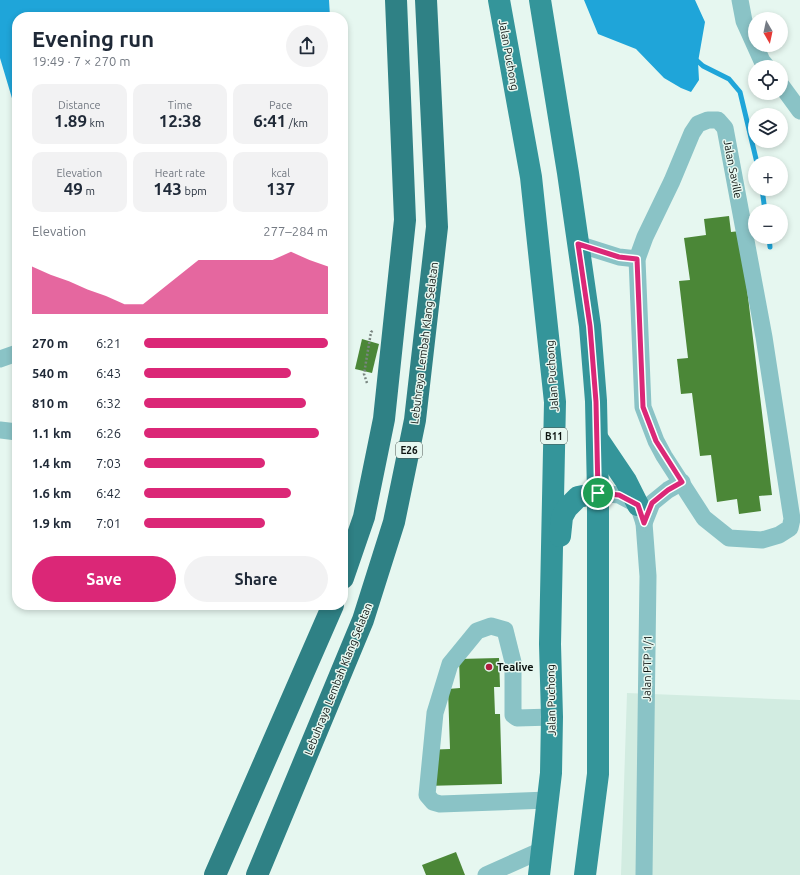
<!DOCTYPE html>
<html lang="en">
<head>
<meta charset="utf-8">
<style>
  body { margin:0; font-family:Ubuntu,sans-serif; background:#f2f2f3; color:#1f2937; height:100vh; display:flex; flex-direction:column; font-size:15px; white-space:nowrap }
  * { box-sizing:border-box; margin:0 }
  p { font-size:13px; color:#747a83 }
  .icon { flex:none; width:22px; height:22px; fill:none; stroke:currentColor; stroke-width:2; stroke-linecap:round; stroke-linejoin:round }
  .map { position:relative; flex:1; overflow:hidden }
  .sheet { position:absolute; left:12px; top:12px; width:336px; height:598px; display:flex; flex-direction:column; background:#fff; border-radius:16px; box-shadow:0 2px 6px #0003 }
  .sheet>* { flex:none }
  .needle { width:26px; rotate:171deg }
  .controls { position:absolute; left:748px; top:12px; display:grid; gap:8px }
  .controls a { display:grid; place-items:center; width:40px; height:40px; border-radius:50%; background:#fff; box-shadow:0 2px 6px #0003; font-size:20px }
  .pin { position:absolute; display:grid; place-items:center; width:34px; height:34px; color:#fff; margin:-17px; border:2px solid #fff; border-radius:50%; box-shadow:0 1px 4px #0007 }
  .round { display:grid; place-items:center; flex:none; width:42px; height:42px; border-radius:21px; background:#f2f2f3 }
  .overview { display:flex; align-items:center; justify-content:space-between; height:68px; padding:0 20px }
  h1 { font-size:22px; font-weight:700; line-height:30px }
  .figures { display:grid; grid-template-columns:repeat(3,1fr); gap:6px; height:68px; padding:4px 20px }
  .figures div { display:grid; align-content:center; border-radius:10px; background:#f2f2f3; text-align:center }
  .figures b { font-size:17px; font-weight:700 }
  .figures small { font-size:11px; font-weight:400 }
  .figures p { font-size:11px }
  .chart { height:112px; padding:8px 20px }
  .chart p { display:flex; justify-content:space-between }
  .chart svg { width:100%; height:72px; margin-top:4px; fill:#db2777; opacity:.7 }
  .action { display:flex; gap:8px; margin-top:auto; padding:8px 20px }
  .action a { flex:1; height:46px; border-radius:24px; background:#db2777; color:#fff; font-size:16px; font-weight:700; line-height:46px; text-align:center }
  .action a+a { background:#f2f2f3; color:#1f2937 }
  ul { padding:0 20px; list-style:none; font-size:13px }
  li { display:grid; grid-template-columns:64px 48px 1fr; align-items:center; height:30px }
  li i { height:10px; border-radius:5px; background:#db2777 }
  .map>svg:first-child { display:block }
</style>
</head>
<body>
<div class="map">
<svg width="800" height="875" viewBox="0 0 800 875">
  <rect width="100%" height="100%" fill="#e6f7f0"/>
  <polygon fill="#d2ece1" points="627,693 800,700 800,875 621,875"/>
  <g fill="#1fa5d9">
    <polygon points="0,0 329,0 330,17 17,17 17,115 0,58"/>
    <polygon points="584,0 695,0 705,22 698,62 699,80 691,92 681,88 664,78 636,49 598,34"/>
  </g>
  <g fill="none" stroke-linecap="round" stroke-linejoin="round">
    <g stroke="#1fa5d9" stroke-width="5">
      <polyline points="693,57 703,66 729,79 740,92 757,163"/>
      <polyline points="762,189 765,211"/>
      <polyline points="769,237 770,247"/>
    </g>
  </g>
  <g fill="#4b8737">
    <polygon points="729,216 731,232 740,231 772,495 759,496 761,511 739,514 737,499 717,502 711,455 700,456 692,393 681,394 677,359 688,358 679,281 690,280 684,238 706,235 704,219"/>
    <polygon points="362,339 379,344 372,373 355,369"/>
    <polygon points="499,658 500,687 494,687 495,714 500,714 502,784 425,786 424,750 450,749 448,689 460,688 459,659"/>
    <polygon points="456,852 465,875 426,875 422,865"/>
  </g>
  <g fill="none" stroke-linecap="round" stroke-linejoin="round">
    <polyline stroke="#798580" stroke-width="2.5" stroke-dasharray="2 2" stroke-linecap="butt" points="367,383 364,374 371,332 374,330"/>
    <g stroke="#8ac3c6" stroke-width="17">
      <polyline points="740,0 744,21 762,61 767,67"/>
      <polyline points="781,85 800,111"/>
      <polygon points="708,120 718,120 725,128 764,337 792,519 790,528 779,535 762,540 729,538 704,518 664,456 656,441 643,407 637,259 645,237 672,181 692,133 698,124"/>
      <polyline points="578,244 619,257 637,259"/>
      <polyline points="0,359 17,353"/>
      <polyline points="0,430 17,432"/>
      <polyline points="598,493 619,495 638,505 644,523 648,576 644,875"/>
      <polyline points="644,523 652,503 668,490 682,482"/>
      <polyline points="548,800 440,804 433,802 427,795 435,713 450,664 477,631 491,626 505,630 513,662 513,715 517,718 552,717"/>
      <polyline points="486,875 542,850"/>
    </g>
    <g stroke="#34959a" stroke-width="22">
      <polyline points="499,0 531,177 555,402 550,644 552,717 551,773 539,875"/>
      <polyline points="540,0 568,173 590,326 596,401 598,493 598,774 585,875"/>
      <polyline points="597,438 626,481 638,505"/>
      <polyline points="560,536 562,517 567,508 578,497 598,493"/>
    </g>
    <g stroke="#2f8185" stroke-width="22">
      <polyline points="343,578 364,517 384,419 405,220 396,0"/>
      <polyline points="215,875 333,605"/>
      <polyline points="257,875 363,620 394,522 415,420 437,227 426,0"/>
    </g>
  </g>
  <g fill="none" stroke-linecap="round" stroke-linejoin="round">
    <g stroke="#fff" stroke-width="8">
      <polygon id="route" points="578,244 619,257 637,259 643,407 656,441 682,482 668,490 652,503 644,523 638,505 619,495 598,493 596,402 590,326"/>
    </g>
    <use href="#route" stroke="#db2777" stroke-width="5"/>
  </g>
  <circle fill="#b01d3f" stroke="#e6f7f0" stroke-width="1.5" cx="489" cy="667" r="4"/>
  <g text-anchor="middle" dominant-baseline="central" stroke-width="3" stroke-linejoin="round" paint-order="stroke">
    <g fill="#e6f7f0" stroke="#4e5753" stroke-width="1">
      <rect x="541" y="428" width="26" height="16" rx="3"/>
      <rect x="396" y="442" width="26" height="16" rx="3"/>
    </g>
    <g font-size="10" font-weight="bold" fill="#0d1310">
      <text x="554" y="436">B11</text>
      <text x="409" y="450">E26</text>
    </g>
    <g font-size="11" fill="#0d1310" stroke="#e6f7f0">
      <text transform="translate(509 55) rotate(80)">Jalan Puchong</text>
      <text transform="translate(733 169) rotate(79)">Jalan Saville</text>
      <text transform="translate(424 343) rotate(-83)">Lebuhraya Lembah Klang Selatan</text>
      <text transform="translate(552 376) rotate(-94)">Jalan Puchong</text>
      <text transform="translate(647 668) rotate(-89)">Jalan PTP 1/1</text>
      <text transform="translate(338 679) rotate(-68)">Lebuhraya Lembah Klang Selatan</text>
      <text transform="translate(551 700) rotate(-91)">Jalan Puchong</text>
    </g>
    <g font-size="11" font-weight="bold" fill="#0d1310" stroke="#e6f7f0" text-anchor="start">
      <text x="497" y="667">Tealive</text>
    </g>
  </g>
</svg>
<div class="controls">
<a><svg class="needle" viewBox="-14 -14 28 28"><path d="M0-13l5 13h-10z" fill="#e53935"/><path d="M0 13l5-13h-10z" fill="#747a83"/></svg></a>
<a><svg class="icon" aria-label="locate" viewBox="0 0 24 24"><circle cx="12" cy="12" r="6"/><path d="M12 2v4M12 18v4M2 12h4M18 12h4"/></svg></a>
<a><svg class="icon" aria-label="layers" viewBox="0 0 24 24"><path d="M12 4l9 5-9 5-9-5zM3 14l9 5 9-5"/></svg></a>
<a>+</a>
<a>−</a>
</div>
<div class="pin" style="left:598px;top:493px;background:#1e9e55"><svg class="icon" aria-label="arrive" viewBox="0 0 24 24"><path d="M6 21V4h12l-3 4 3 4H6"/></svg></div>
<section class="sheet">
<div class="overview"><div><h1>Evening run</h1><p>19:49 · 7 × 270 m</p></div><a class="round"><svg class="icon" aria-label="share" viewBox="0 0 24 24"><path d="M12 15V3M7 8l5-5 5 5M5 13v7h14v-7"/></svg></a></div>
<div class="figures">
<div><p>Distance</p><b>1.89<small> km</small></b></div>
<div><p>Time</p><b>12:38</b></div>
<div><p>Pace</p><b>6:41<small> /km</small></b></div>
</div>
<div class="figures">
<div><p>Elevation</p><b>49<small> m</small></b></div>
<div><p>Heart rate</p><b>143<small> bpm</small></b></div>
<div><p>kcal</p><b>137</b></div>
</div>
<div class="chart"><p><span>Elevation</span>277–284 m</p>
<svg viewBox="0 0 160 44" preserveAspectRatio="none"><path d="M0 44V15L10 20L20 24L30 29L40 33L50 38L60 38L70 29L80 20L90 11L100 11L110 11L120 11L130 11L140 6L150 11L160 15V44z"/></svg>
</div>
<ul>
<li><b>270 m</b>6:21<i style="width:100%"></i></li>
<li><b>540 m</b>6:43<i style="width:80%"></i></li>
<li><b>810 m</b>6:32<i style="width:88%"></i></li>
<li><b>1.1 km</b>6:26<i style="width:95%"></i></li>
<li><b>1.4 km</b>7:03<i style="width:66%"></i></li>
<li><b>1.6 km</b>6:42<i style="width:80%"></i></li>
<li><b>1.9 km</b>7:01<i style="width:66%"></i></li>
</ul>
<div class="action"><a>Save</a><a>Share</a></div>
</section>
</div>
</body>
</html>
